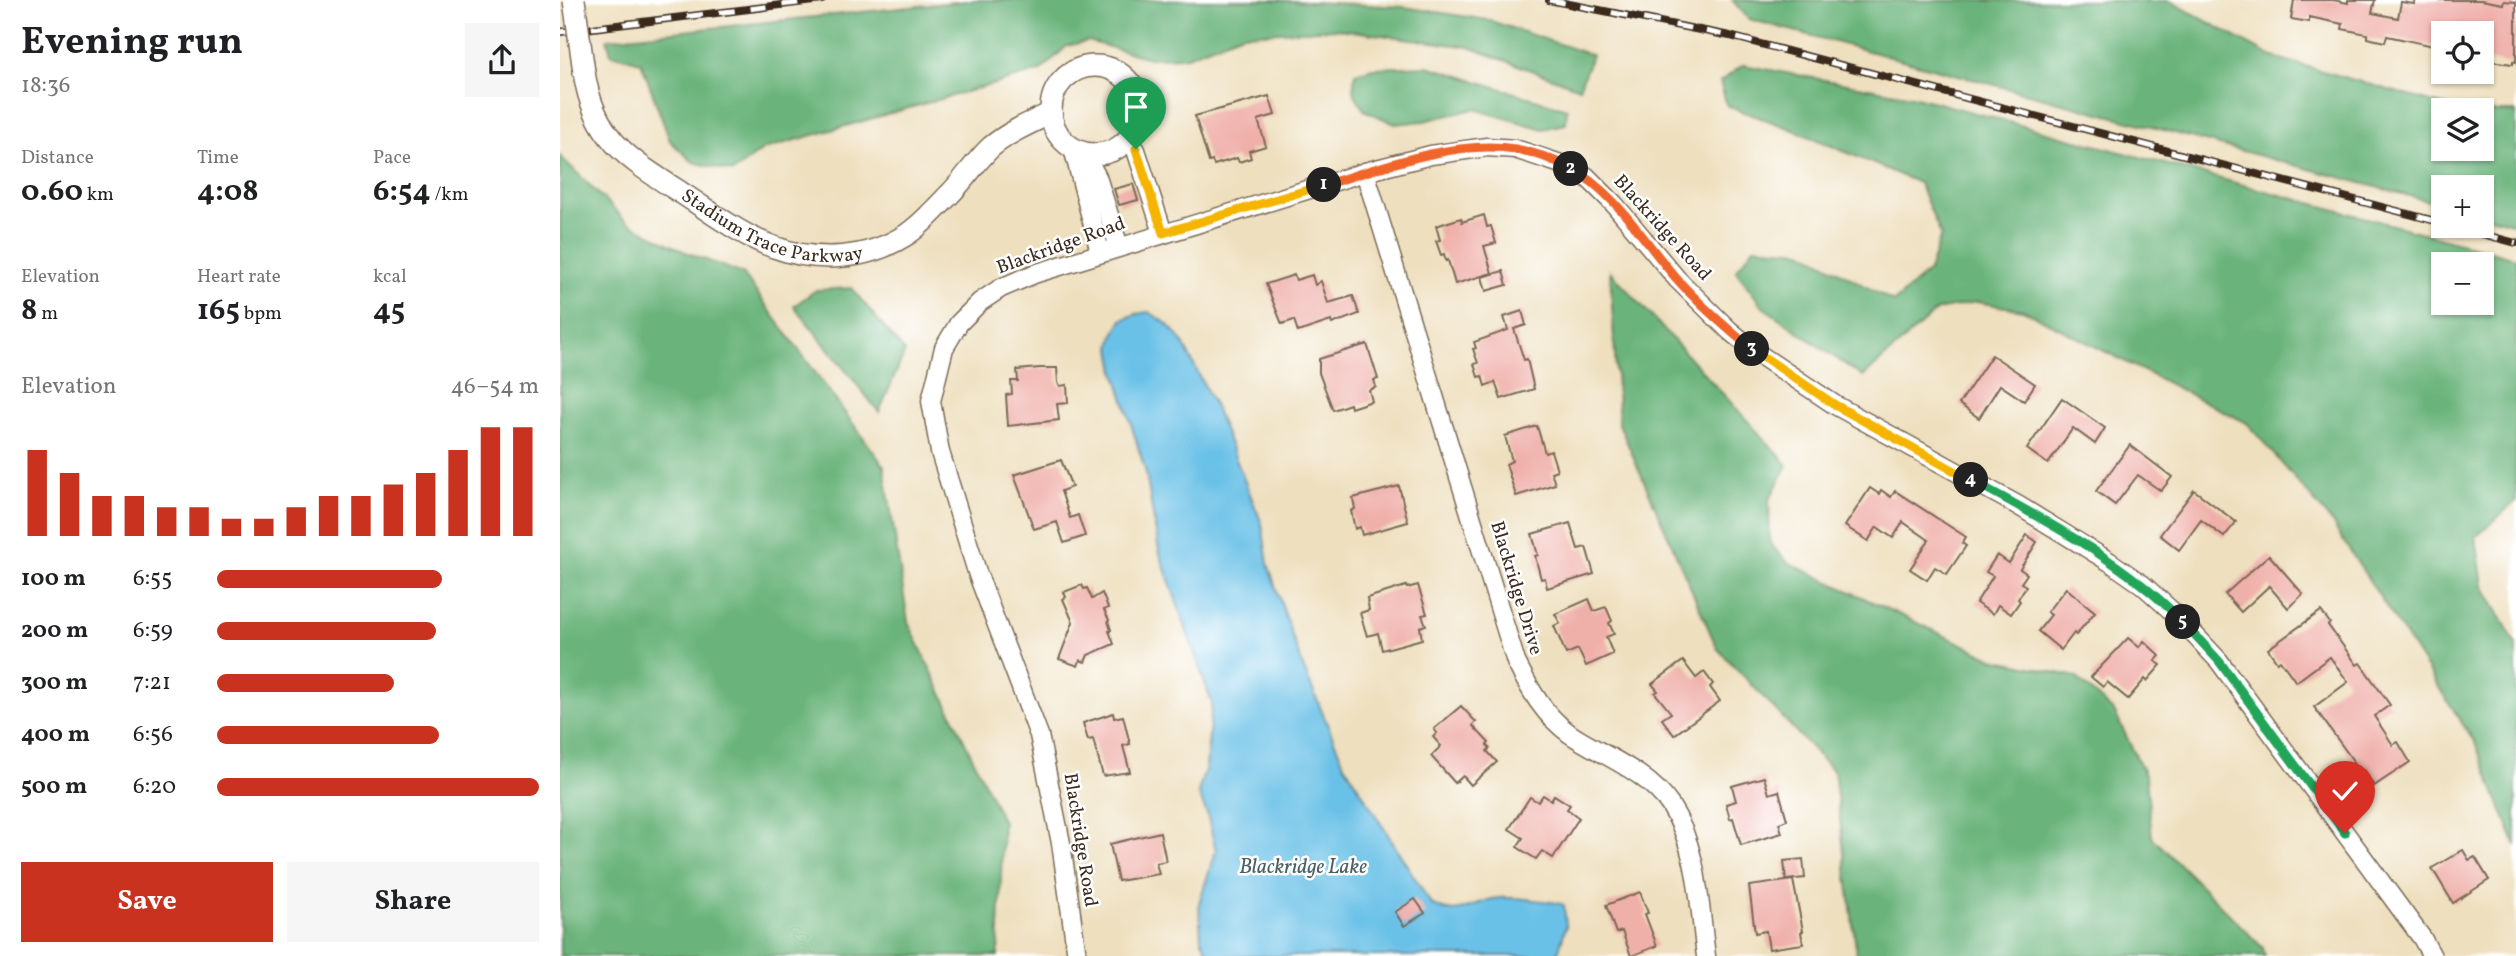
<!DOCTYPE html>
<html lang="en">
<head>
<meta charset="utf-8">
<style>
  body { margin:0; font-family:Vollkorn,serif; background:#f6f6f6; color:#202124; height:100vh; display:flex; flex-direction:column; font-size:26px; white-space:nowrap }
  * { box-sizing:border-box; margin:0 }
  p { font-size:23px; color:#757577 }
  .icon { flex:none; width:38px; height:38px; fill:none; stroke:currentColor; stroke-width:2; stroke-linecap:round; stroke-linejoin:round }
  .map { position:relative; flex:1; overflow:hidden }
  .details { display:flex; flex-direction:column; background:#fff; width:560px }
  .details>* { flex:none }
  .controls { position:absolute; left:1871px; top:21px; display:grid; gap:14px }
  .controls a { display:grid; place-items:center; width:63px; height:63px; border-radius:0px; background:#fff; box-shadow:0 2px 5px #0004; font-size:35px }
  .pin { position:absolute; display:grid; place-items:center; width:60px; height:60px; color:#fff; margin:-72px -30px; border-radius:50% 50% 50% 0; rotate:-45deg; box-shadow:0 0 7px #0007 }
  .pin .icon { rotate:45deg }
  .km { position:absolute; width:35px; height:35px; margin:-18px; border-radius:50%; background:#222; color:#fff; font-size:19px; line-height:35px; text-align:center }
  .round { display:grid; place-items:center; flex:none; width:74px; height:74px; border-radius:0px; background:#f6f6f6 }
  .overview { display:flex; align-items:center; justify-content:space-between; height:119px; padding:0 21px }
  h1 { font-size:38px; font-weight:700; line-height:52px }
  .stats { display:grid; grid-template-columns:repeat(3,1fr); gap:10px; height:119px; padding:7px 21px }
  .stats div { display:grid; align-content:center }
  .stats b { font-size:30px; font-weight:700 }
  .stats small { font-size:19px; font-weight:400 }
  .stats p { font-size:19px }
  .chart { height:196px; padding:14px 21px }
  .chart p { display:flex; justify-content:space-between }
  .chart svg { width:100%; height:126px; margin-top:7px; stroke:#c8321e; stroke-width:6 }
  .action { display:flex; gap:14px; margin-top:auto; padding:14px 21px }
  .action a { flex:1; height:80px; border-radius:0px; background:#c8321e; color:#fff; font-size:28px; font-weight:700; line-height:80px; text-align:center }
  .action a+a { background:#f6f6f6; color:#202124 }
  ul { padding:0 21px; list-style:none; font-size:23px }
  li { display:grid; grid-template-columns:112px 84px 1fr; align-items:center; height:52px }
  li i { height:18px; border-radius:9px; background:#c8321e }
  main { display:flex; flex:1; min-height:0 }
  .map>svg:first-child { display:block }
</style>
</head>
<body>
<main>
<section class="details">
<div class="overview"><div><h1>Evening run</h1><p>18:36</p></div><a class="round"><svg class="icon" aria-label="share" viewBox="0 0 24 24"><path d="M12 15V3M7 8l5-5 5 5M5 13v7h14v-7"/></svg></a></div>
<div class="stats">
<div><p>Distance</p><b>0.60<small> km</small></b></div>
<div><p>Time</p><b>4:08</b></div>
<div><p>Pace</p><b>6:54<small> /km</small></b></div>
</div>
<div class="stats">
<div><p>Elevation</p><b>8<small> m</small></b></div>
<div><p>Heart rate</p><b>165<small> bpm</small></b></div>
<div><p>kcal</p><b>45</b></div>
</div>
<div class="chart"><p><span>Elevation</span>46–54 m</p>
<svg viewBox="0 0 160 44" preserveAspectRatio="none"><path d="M5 44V14M15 44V22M25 44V30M35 44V30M45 44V34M55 44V34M65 44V38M75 44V38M85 44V34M95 44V30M105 44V30M115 44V26M125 44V22M135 44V14M145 44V6M155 44V6"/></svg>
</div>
<ul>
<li><b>100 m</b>6:55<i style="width:70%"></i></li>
<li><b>200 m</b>6:59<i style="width:68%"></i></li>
<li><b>300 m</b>7:21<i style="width:55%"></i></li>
<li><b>400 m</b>6:56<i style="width:69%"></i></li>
<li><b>500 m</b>6:20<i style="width:100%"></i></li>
</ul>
<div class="action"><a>Save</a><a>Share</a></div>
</section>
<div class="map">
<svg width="1956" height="956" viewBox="0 0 1956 956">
  <rect width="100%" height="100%" fill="#fff"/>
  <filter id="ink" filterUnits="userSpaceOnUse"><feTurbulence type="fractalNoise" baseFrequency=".0143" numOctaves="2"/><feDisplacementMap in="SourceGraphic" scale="14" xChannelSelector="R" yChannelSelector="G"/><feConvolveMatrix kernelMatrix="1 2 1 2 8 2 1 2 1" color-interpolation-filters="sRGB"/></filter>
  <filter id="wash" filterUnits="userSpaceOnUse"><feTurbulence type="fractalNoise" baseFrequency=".00686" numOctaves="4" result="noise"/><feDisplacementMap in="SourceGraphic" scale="28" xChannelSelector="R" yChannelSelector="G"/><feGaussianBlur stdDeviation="1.57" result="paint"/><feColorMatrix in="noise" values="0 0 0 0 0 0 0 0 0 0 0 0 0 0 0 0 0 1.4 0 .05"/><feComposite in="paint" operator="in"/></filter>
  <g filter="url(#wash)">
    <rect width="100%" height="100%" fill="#eedfbe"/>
    <g fill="#6ab47c" stroke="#526f4d" stroke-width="2" fill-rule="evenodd">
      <polygon points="415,0 715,0 844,7 928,20 1032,55 1019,88 909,47 778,29 682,34 625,57 589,58 528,41 507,46 480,71 204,149 173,172 133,162 110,141 81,62 51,54 47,39"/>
      <polygon points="1172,0 1610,1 1710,56 1899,110 1883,110 1883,149 1922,149 1922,112 1956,112 1956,224 1922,215 1922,187 1883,187 1883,205 1189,19"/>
      <path d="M1183,65L1352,96L1956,258V501L1916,537L1923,586L1956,644V846L1915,743L1768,517L1687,423L1463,310L1417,302L1377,310L1303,377L1203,307L1176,271L1194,247L1242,251L1334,302L1369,271L1381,235L1359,183L1229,128L1167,106L1160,82ZM1922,264V303H1883V264Z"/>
      <polygon points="868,66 1007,109 1006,124 983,129 914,109 864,121 835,124 804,110 793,91 795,73 813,68"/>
      <polygon points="0,156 67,222 123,251 183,274 324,466 348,622 443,822 438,956 0,956"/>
      <polygon points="1050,271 1228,465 1209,500 1210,544 1229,563 1434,659 1516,677 1555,713 1586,777 1592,837 1703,948 1705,956 1297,956 1274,772 1157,648 1059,424"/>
      <polygon points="291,288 345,352 319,412 234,306 256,290"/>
    </g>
    <path fill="#6ac1e7" stroke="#527682" stroke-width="2" d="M589,312L606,323L621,339L654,405L702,524L708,564L741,662L784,764L871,904C902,921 910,901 939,898C951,897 993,901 1004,905L1006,926L997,956H650L641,939L639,903L656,851L647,814L638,792L646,767L652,703L599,551L586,473L555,371L551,348L554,334L562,320L576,314Z"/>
    <g id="blocks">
      <g fill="#f0b0aa">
        <polygon points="1734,0 1773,0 1788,3 1788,0 1815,0 1812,13 1838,18 1841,2 1854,4 1855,0 1921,0 1943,4 1944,1 1956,2 1956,62 1953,61 1953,64 1922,60 1922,33 1883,33 1883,48 1827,36 1825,42 1807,38 1807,34 1782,29 1783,24 1749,17 1749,22 1731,19"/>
        <polygon points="709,96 715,115 698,120 706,146 689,151 691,158 679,162 677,158 654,165 652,161 649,162 635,116"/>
        <polygon points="573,184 578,200 559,205 554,189"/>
        <polygon points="924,215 927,227 931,226 936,243 924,246 932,273 895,284 888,260 886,261 884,254 881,255 876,241 880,240 876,226 901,218 902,222"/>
        <polygon points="943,271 947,285 926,291 922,277"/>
        <polygon points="734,275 736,280 752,275 755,285 761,281 768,303 793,296 799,314 772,324 771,321 738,332 734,320 722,324 706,284"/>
        <polygon points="962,311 966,325 954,329 964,360 967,359 974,389 941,399 935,382 925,386 922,376 918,377 914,364 918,363 913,349 916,348 914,342 948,330 944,317"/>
        <polygon points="807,344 818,379 814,380 816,387 809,390 812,401 791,408 790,404 773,410 759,373 759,359"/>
        <polygon points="1432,355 1475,384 1464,401 1440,385 1419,418 1399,404"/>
        <polygon points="480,368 497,368 498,383 500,386 507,385 508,403 497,404 499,420 448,426 446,395 452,394 451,381 458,381 457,370"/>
        <polygon points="1502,398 1545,428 1535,444 1513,428 1488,464 1467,449"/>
        <polygon points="977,426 985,453 991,451 997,470 991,472 995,484 956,496 946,464 952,461 945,436"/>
        <polygon points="1570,445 1612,477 1601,491 1578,475 1555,505 1536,491"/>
        <polygon points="501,460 512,487 501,491 510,518 518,515 525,536 504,543 497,522 474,529 454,475"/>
        <polygon points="839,486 848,522 802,535 800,527 795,529 791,511 795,509 793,498"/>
        <polygon points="1310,488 1319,494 1321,490 1331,497 1335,491 1406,537 1402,543 1406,546 1387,574 1375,567 1367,580 1350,569 1369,540 1343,522 1333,538 1317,527 1308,541 1285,526"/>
        <polygon points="1634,490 1676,522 1664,537 1641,520 1619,550 1600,535"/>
        <polygon points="1010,523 1018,549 1026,547 1034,574 987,588 985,578 981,579 975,556 978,555 972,534"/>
        <polygon points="1467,535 1477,542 1460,569 1467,574 1461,583 1466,586 1458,599 1460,601 1451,614 1438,605 1433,614 1416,603 1433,576 1426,572 1437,555 1449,563"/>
        <polygon points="1709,555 1743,594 1728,608 1709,586 1681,612 1665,594"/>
        <polygon points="522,585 524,589 527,588 532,599 542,593 548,608 544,610 549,620 548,621 551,630 549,631 554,644 528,655 525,662 520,660 518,666 499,659 513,622 503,599 506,597 504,592"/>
        <polygon points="858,585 867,614 862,615 866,625 860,627 862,639 822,650 818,633 807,636 800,613 809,610 807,598 846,586 847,588"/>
        <polygon points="1506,588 1535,612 1516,635 1514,633 1501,650 1478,631 1491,615 1487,612"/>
        <polygon points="1029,599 1034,611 1046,607 1052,621 1049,623 1054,634 1046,637 1053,654 1026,666 1018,649 1006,654 994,626 1000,623 995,614"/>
        <polygon points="1761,611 1770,623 1768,625 1797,665 1800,663 1830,705 1814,716 1833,745 1838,742 1850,762 1814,786 1804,771 1796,777 1789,765 1794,762 1754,707 1788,682 1770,657 1736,682 1720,660 1717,662 1708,649"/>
        <polygon points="1568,638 1579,647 1584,641 1600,656 1595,661 1601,665 1587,681 1585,679 1568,699 1547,682 1543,687 1531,677"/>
        <polygon points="1123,661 1136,678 1144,672 1153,684 1150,687 1160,701 1114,735 1102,719 1111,713 1095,693 1098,691 1092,684"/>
        <polygon points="901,706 916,722 913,726 929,743 927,745 930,748 927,751 937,762 911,785 903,776 895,783 871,756 881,746 873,737 877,733 874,729"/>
        <polygon points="553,713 554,718 563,716 570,744 563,746 570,772 543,776 533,739 528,740 523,723"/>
        <polygon points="1204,777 1209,794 1219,791 1227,820 1219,823 1222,833 1181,845 1173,818 1170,819 1166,804 1176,801 1172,786"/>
        <polygon points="983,795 991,800 994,795 1010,805 1007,809 1019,818 993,858 982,851 976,859 957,847 963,838 949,829 970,797 978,802"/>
        <polygon points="600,832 606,861 596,863 599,874 558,881 550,844"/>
        <polygon points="1903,850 1909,860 1915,857 1929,880 1893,903 1872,868"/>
        <polygon points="1243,859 1245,878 1226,880 1224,861"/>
        <polygon points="1233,880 1243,931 1241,932 1243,944 1209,949 1206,931 1195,933 1189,886"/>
        <polygon points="1080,892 1088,913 1085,914 1097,946 1071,956 1062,931 1056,933 1046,905"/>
        <polygon points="855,899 865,913 844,926 835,912"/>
      </g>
    </g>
  </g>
  <g filter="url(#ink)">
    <use href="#blocks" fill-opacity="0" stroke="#7a6956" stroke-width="2"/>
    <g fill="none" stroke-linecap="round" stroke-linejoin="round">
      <g stroke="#7a6956" stroke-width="21">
        <g id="minor">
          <polyline points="567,140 576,150 603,233"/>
          <polyline points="513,148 540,252"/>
          <polyline points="524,153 537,177 559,247"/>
          <path d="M805,172L956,662C970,690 984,715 1010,734C1043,756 1087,771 1110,805C1139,849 1139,906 1146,956"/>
          <polyline points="517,956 501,843 479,735 418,575 380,452 371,401 384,348 399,323 420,302 441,288 474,274 805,172 871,155 927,147 955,149 1001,164 1026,176 1054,204 1117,279 1170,331 1197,353 1275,405 1459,506 1550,562 1583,585 1615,614 1659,661 1862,938 1872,956"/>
        </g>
      </g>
      <g stroke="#7a6956" stroke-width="24">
        <g id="tertiary">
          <circle cx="535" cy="110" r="44"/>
          <path id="s1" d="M24,72C34,140 69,159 123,194C151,212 182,236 214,247C257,263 307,260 346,235C362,225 376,208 389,195C404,180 416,161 431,147C449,132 470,123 491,113"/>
        </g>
      </g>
      <use href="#minor" stroke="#fff" stroke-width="18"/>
      <use href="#tertiary" stroke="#fff" stroke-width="21"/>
      <g stroke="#3b2a1e" stroke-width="8">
        <g id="rail">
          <polyline points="989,0 1170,36 1883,223"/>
          <polyline points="0,32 262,0"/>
          <polyline points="1892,226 1956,243"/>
        </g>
      </g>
      <use href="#rail" stroke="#fff" stroke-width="5" stroke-dasharray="16" stroke-linecap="butt"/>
      <g stroke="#7a6956" stroke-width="24" stroke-linecap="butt">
        <polyline id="tertiary-bridge" points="14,0 24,72"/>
      </g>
      <use href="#tertiary-bridge" stroke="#fff" stroke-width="21"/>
    </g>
  </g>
  <g fill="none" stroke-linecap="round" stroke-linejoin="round" filter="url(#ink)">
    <g stroke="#fff" stroke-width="14">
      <polyline id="split-1" points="576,149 603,233 764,185"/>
    </g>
    <g stroke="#fff" stroke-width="14">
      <path id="split-2" d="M764,185C820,168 895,139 955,149C974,152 994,160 1011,169"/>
    </g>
    <g stroke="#fff" stroke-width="14">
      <path id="split-3" d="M1011,169C1053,189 1085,243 1116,278C1139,304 1165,327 1192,349"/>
    </g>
    <g stroke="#fff" stroke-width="14">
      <polyline id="split-4" points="1192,349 1275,405 1411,480"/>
    </g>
    <g stroke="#fff" stroke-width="14">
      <path id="split-5" d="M1411,480C1484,520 1564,561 1623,622"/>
    </g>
    <g stroke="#fff" stroke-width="14">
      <polyline id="split-6" points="1623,622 1659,661 1785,833"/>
    </g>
    <use href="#split-1" stroke="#f5b400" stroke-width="9"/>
    <use href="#split-2" stroke="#f0652b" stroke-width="9"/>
    <use href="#split-3" stroke="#f0652b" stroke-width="9"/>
    <use href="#split-4" stroke="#f5b400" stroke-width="9"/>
    <use href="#split-5" stroke="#22a559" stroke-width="9"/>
    <use href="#split-6" stroke="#22a559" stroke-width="9"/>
  </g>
  <g text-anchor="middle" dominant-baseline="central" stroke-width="5" stroke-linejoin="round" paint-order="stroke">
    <g font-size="19" fill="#3b2a1e" stroke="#fff">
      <text stroke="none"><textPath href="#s1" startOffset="262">Stadium Trace Parkway</textPath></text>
      <text transform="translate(1102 228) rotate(48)">Blackridge Road</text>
      <text transform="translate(501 246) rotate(-20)">Blackridge Road</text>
      <text transform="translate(956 588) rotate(73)">Blackridge Drive</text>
      <text transform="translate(520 840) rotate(81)">Blackridge Road</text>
    </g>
    <g font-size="21" font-style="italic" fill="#4b5f64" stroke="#fff">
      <text x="743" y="867">Blackridge Lake</text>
    </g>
  </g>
</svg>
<div class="controls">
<a><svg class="icon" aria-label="locate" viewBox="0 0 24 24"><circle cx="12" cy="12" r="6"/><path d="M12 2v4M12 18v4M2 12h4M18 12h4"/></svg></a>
<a><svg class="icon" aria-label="layers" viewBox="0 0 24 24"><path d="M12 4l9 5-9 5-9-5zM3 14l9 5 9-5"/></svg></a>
<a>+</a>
<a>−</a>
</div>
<div class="pin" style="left:576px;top:149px;background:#1e9e55"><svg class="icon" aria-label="arrive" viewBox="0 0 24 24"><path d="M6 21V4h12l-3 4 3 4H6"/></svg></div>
<div class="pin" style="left:1785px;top:833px;background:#d93025"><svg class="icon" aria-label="check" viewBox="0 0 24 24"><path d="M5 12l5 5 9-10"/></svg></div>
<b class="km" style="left:764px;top:185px">1</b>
<b class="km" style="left:1011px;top:169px">2</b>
<b class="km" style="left:1192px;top:349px">3</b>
<b class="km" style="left:1411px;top:480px">4</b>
<b class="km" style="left:1623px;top:622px">5</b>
</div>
</main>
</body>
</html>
